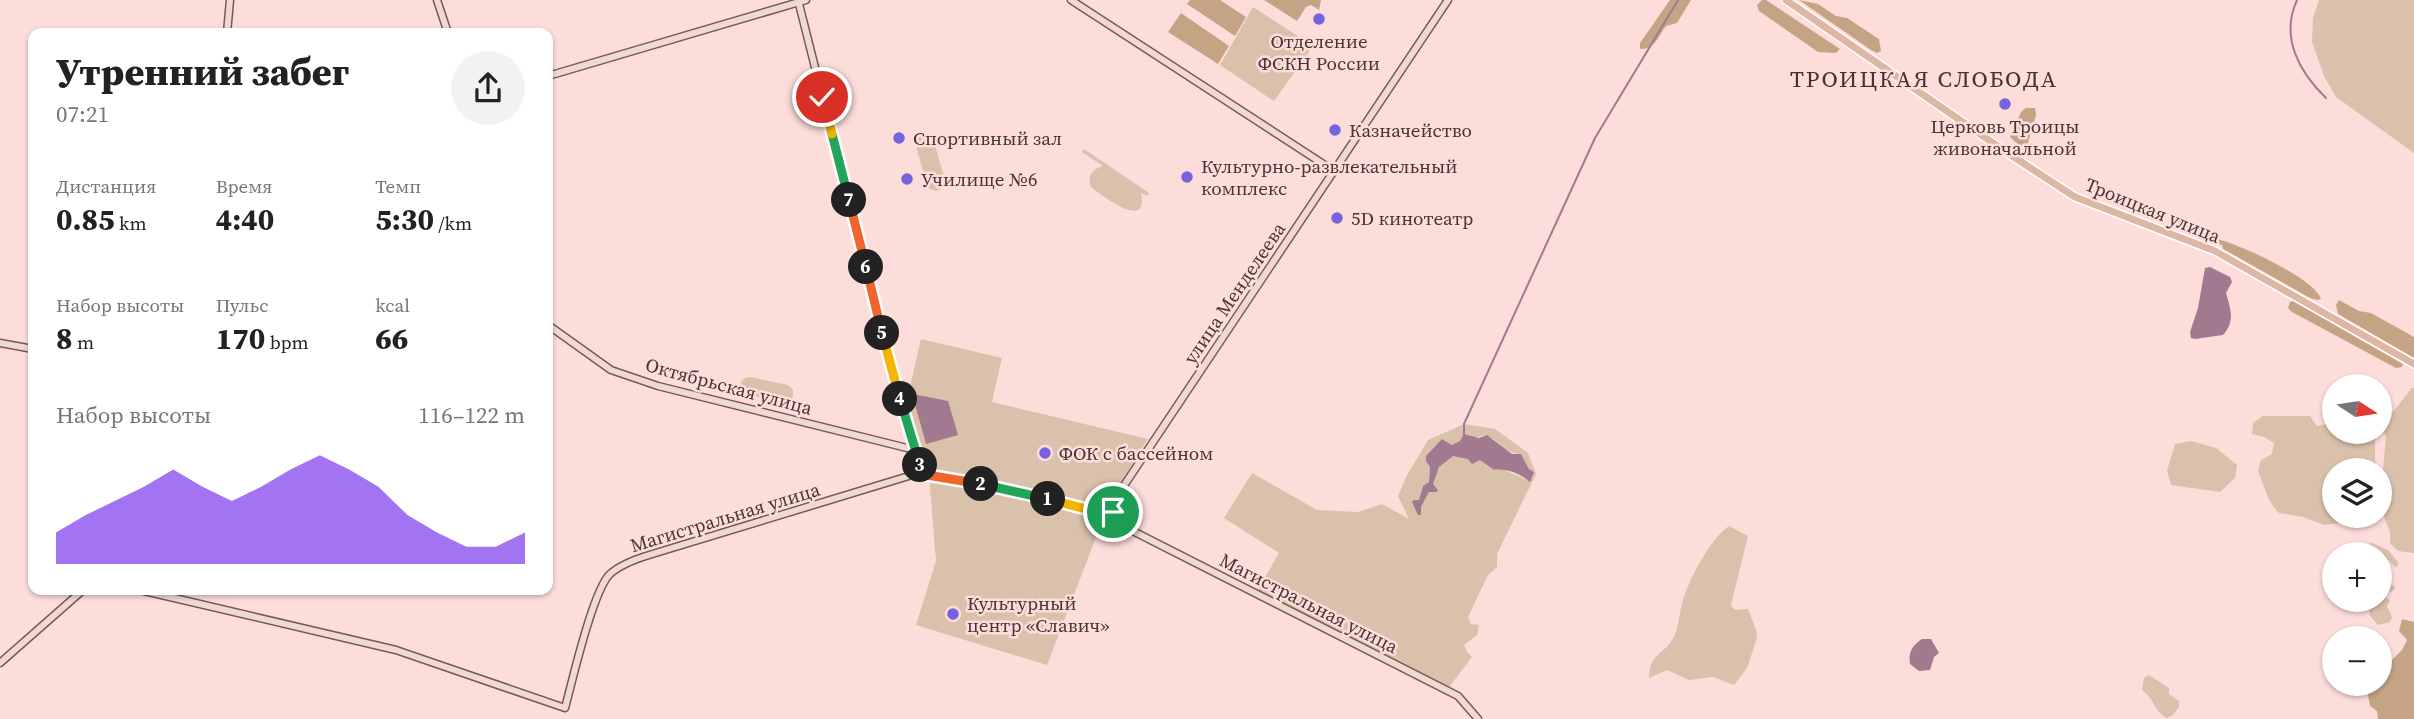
<!DOCTYPE html>
<html lang="ru">
<head>
<meta charset="utf-8">
<style>
  body { margin:0; font-family:"Source Serif 4",serif; background:#f2f2f2; color:#222; height:100vh; display:flex; flex-direction:column; font-size:26px; white-space:nowrap }
  * { box-sizing:border-box; margin:0 }
  p { font-size:23px; color:#767676 }
  .icon { flex:none; width:38px; height:38px; fill:none; stroke:currentColor; stroke-width:2; stroke-linecap:round; stroke-linejoin:round }
  .map { position:relative; flex:1; overflow:hidden }
  .details { position:absolute; left:28px; top:28px; width:525px; height:567px; display:flex; flex-direction:column; background:#fff; border-radius:14px; box-shadow:0 2px 5px #0004 }
  .details>* { flex:none }
  .needle { width:46px; rotate:102deg }
  .controls { position:absolute; left:2322px; top:374px; display:grid; gap:14px }
  .controls a { display:grid; place-items:center; width:70px; height:70px; border-radius:50%; background:#fff; box-shadow:0 2px 5px #0004; font-size:35px }
  .pin { position:absolute; display:grid; place-items:center; width:60px; height:60px; color:#fff; margin:-30px; border:4px solid #fff; border-radius:50%; box-shadow:0 2px 7px #0007 }
  .km { position:absolute; width:35px; height:35px; margin:-18px; border-radius:50%; background:#222; color:#fff; font-size:19px; line-height:35px; text-align:center }
  .round { display:grid; place-items:center; flex:none; width:74px; height:74px; border-radius:37px; background:#f2f2f2 }
  .head { display:flex; align-items:center; justify-content:space-between; height:119px; padding:0 28px }
  h1 { font-size:38px; font-weight:800; line-height:52px }
  .stats { display:grid; grid-template-columns:repeat(3,1fr); gap:10px; height:119px; padding:7px 28px }
  .stats div { display:grid; align-content:center }
  .stats b { font-size:30px; font-weight:800 }
  .stats small { font-size:19px; font-weight:400 }
  .stats p { font-size:19px }
  .chart { height:196px; padding:14px 28px }
  .chart p { display:flex; justify-content:space-between }
  .chart svg { width:100%; height:126px; margin-top:7px; fill:#7c3aed; opacity:.7 }
  .map>svg:first-child { display:block }
</style>
</head>
<body>
<div class="map">
<svg width="2414" height="719" viewBox="0 0 2414 719">
  <rect width="100%" height="100%" fill="#fdddda"/>
  <g fill="#dac1ab" fill-rule="evenodd">
    <polygon points="2319,0 2414,0 2414,153 2336,97 2324,76 2312,42 2313,18"/>
    <polygon points="1253,7 1313,46 1274,101 1220,65"/>
    <polygon points="924,133 930,134 933,138 945,180 944,187 937,191 930,189 927,185 915,143 917,136"/>
    <path d="M1084,149L1149,193L1147,196L1141,193C1149,232 1103,196 1092,188C1086,177 1092,169 1103,166L1082,152Z"/>
    <path d="M921,339L1002,358L992,402L1148,439C1133,461 1116,502 1087,504L933,469L927,464L907,400Z"/>
    <path d="M750,377L788,385L793,390V397L784,402C774,400 737,397 741,383C743,378 746,378 750,377Z"/>
    <polygon points="2412,388 2414,388 2414,553 2398,551 2390,543 2390,532 2380,506 2386,435 2380,429 2382,420 2392,413"/>
    <path d="M2263,416H2310L2317,426L2328,424L2334,418V432H2363L2375,438C2376,450 2373,460 2378,471H2334V516H2373L2372,519L2324,525L2303,517L2279,513C2265,499 2266,488 2258,471L2261,460L2272,454L2274,443L2264,437L2252,434L2253,423Z"/>
    <path d="M1464,424L1495,429L1528,453L1536,474L1497,554V567L1488,575L1468,617L1471,624L1479,625L1477,635L1464,645L1467,652L1472,657L1447,690L1258,590L1279,553L1224,518L1252,473L1317,510L1358,512L1382,504L1409,519L1398,496L1406,477L1428,440ZM1485,435C1499,439 1506,455 1521,454L1529,469L1532,471L1528,480L1502,469L1494,470L1480,460L1452,456L1439,467L1432,484L1438,489L1437,492H1429L1421,507V514L1414,500H1419L1423,486L1429,482L1430,467L1443,439L1452,445Z"/>
    <polygon points="2191,441 2216,448 2237,465 2235,478 2220,492 2171,485 2167,471 2175,444"/>
    <polygon points="929,476 1087,510 1098,519 1098,532 1047,665 916,625 936,561"/>
    <path d="M1729,526L1748,536L1731,605L1735,610L1748,609L1756,630L1757,638L1747,668L1734,685L1713,677L1689,680L1667,670L1649,678C1650,651 1665,655 1674,637C1679,627 1679,612 1683,600C1690,578 1710,539 1729,526Z"/>
    <polygon points="2372,543 2388,550 2399,563 2396,568 2388,560 2383,562 2391,584 2396,588 2391,592 2385,591 2385,597 2390,600 2387,606 2392,617 2390,622 2378,625 2370,616 2369,610 2376,600 2380,600 2380,555 2358,554 2366,544"/>
    <path d="M2149,675L2169,688V694L2179,701V707L2172,716L2166,718C2154,711 2154,698 2142,690L2144,678Z"/>
  </g>
  <g fill="#c5a486">
    <polygon points="1190,0 1220,0 1246,17 1235,36 1187,4"/>
    <polygon points="1264,0 1321,0 1319,10 1311,5 1306,7 1297,21"/>
    <path d="M1670,0H1691L1677,23L1666,26C1658,36 1656,49 1640,49V43Z"/>
    <polygon points="1762,0 1766,0 1840,49 1836,53 1818,52 1759,11 1757,5"/>
    <polygon points="1799,0 1818,4 1836,16 1847,18 1879,39 1881,51 1877,53 1871,50"/>
    <polygon points="1181,13 1229,46 1218,64 1168,32"/>
    <polygon points="2026,108 2035,108 2036,115 2027,146 2021,147 2010,137 2021,112"/>
    <path d="M2216,239C2238,243 2315,279 2321,299L2317,300L2310,298L2223,249L2222,245L2214,243Z"/>
    <polygon points="2339,300 2359,311 2371,313 2414,337 2414,358 2338,314 2336,305"/>
    <polygon points="2293,301 2403,364 2402,367 2396,368 2292,312 2288,308 2290,302"/>
    <polygon points="2402,619 2414,622 2414,719 2378,719 2377,711 2370,706 2366,684 2380,684 2380,672 2402,650 2407,640 2399,631"/>
  </g>
  <g fill="#a17a8f">
    <path d="M2210,267L2230,277L2232,282L2226,293C2230,308 2236,321 2223,335L2195,339L2191,338L2190,332L2198,308L2205,268Z"/>
    <polygon points="918,395 948,401 958,435 926,444 913,397"/>
    <path d="M1464,434L1479,438L1487,435L1512,454H1521L1529,469L1534,472L1530,482C1521,474 1506,468 1494,470L1480,460L1472,464L1468,459L1453,456L1439,467L1433,484L1438,490L1437,492H1429L1421,507V515H1418L1412,502L1414,500H1419L1423,486L1429,482L1430,467L1426,461V456L1442,439L1452,445L1460,441Z"/>
    <path d="M1922,639H1931L1939,653L1934,657L1930,670L1919,671L1910,664C1908,652 1912,646 1922,639Z"/>
  </g>
  <g fill="none" stroke-linecap="round" stroke-linejoin="round">
    <g stroke="#a17a8f" stroke-width="2">
      <path d="M2297,0C2280,37 2299,72 2326,98"/>
      <polyline points="1464,434 1464,424 1595,138 1678,0"/>
    </g>
    <g stroke="#7a5855" stroke-width="9">
      <g id="secondary">
        <polyline points="437,0 448,33"/>
        <polyline points="798,0 881,329 922,472"/>
        <polyline points="1071,0 1334,171"/>
        <polyline points="227,33 230,0"/>
        <polyline points="548,76 806,0"/>
        <polyline points="548,325 611,370 658,386 915,450"/>
        <polyline points="0,343 33,349"/>
        <polyline points="1090,510 1102,508 1114,499"/>
        <polyline points="1119,524 1113,512 1117,496 1448,0"/>
        <path d="M140,590L396,650L565,708C572,682 593,590 610,574C620,565 636,559 649,555L922,472L927,475L1007,489L1080,507L1096,514L1103,522L1119,524L1458,696L1478,719"/>
        <polyline points="0,663 83,590"/>
      </g>
    </g>
    <g stroke="#fff" stroke-width="10">
      <polyline id="primary" points="1786,0 2009,154 2075,197 2215,251 2414,364"/>
    </g>
    <use href="#secondary" stroke="#eedad1" stroke-width="6"/>
    <use href="#primary" stroke="#deb6a4" stroke-width="7"/>
  </g>
  <g fill="none" stroke-linecap="round" stroke-linejoin="round">
    <g stroke="#fff" stroke-width="14">
      <polyline id="split-1" points="1048,499 1090,510 1107,507 1113,512"/>
    </g>
    <g stroke="#fff" stroke-width="14">
      <polyline id="split-2" points="981,484 1048,499"/>
    </g>
    <g stroke="#fff" stroke-width="14">
      <polyline id="split-3" points="920,465 922,472 927,475 981,484"/>
    </g>
    <g stroke="#fff" stroke-width="14">
      <polyline id="split-4" points="900,399 920,465"/>
    </g>
    <g stroke="#fff" stroke-width="14">
      <polyline id="split-5" points="882,333 900,399"/>
    </g>
    <g stroke="#fff" stroke-width="14">
      <polyline id="split-6" points="866,267 882,333"/>
    </g>
    <g stroke="#fff" stroke-width="14">
      <polyline id="split-7" points="849,200 866,267"/>
    </g>
    <g stroke="#fff" stroke-width="14">
      <polyline id="split-8" points="832,134 849,200"/>
    </g>
    <g stroke="#fff" stroke-width="14">
      <polyline id="split-9" points="822,97 832,134"/>
    </g>
    <use href="#split-1" stroke="#f5b400" stroke-width="9"/>
    <use href="#split-2" stroke="#22a559" stroke-width="9"/>
    <use href="#split-3" stroke="#f0652b" stroke-width="9"/>
    <use href="#split-4" stroke="#22a559" stroke-width="9"/>
    <use href="#split-5" stroke="#f5b400" stroke-width="9"/>
    <use href="#split-6" stroke="#f0652b" stroke-width="9"/>
    <use href="#split-7" stroke="#f0652b" stroke-width="9"/>
    <use href="#split-8" stroke="#22a559" stroke-width="9"/>
    <use href="#split-9" stroke="#f5b400" stroke-width="9"/>
  </g>
  <g fill="#7562dd" stroke="#fdddda" stroke-width="2.5">
    <circle cx="1319" cy="19" r="7"/>
    <circle cx="2005" cy="104" r="7"/>
    <circle cx="1335" cy="130" r="7"/>
    <circle cx="899" cy="138" r="7"/>
    <circle cx="1187" cy="177" r="7"/>
    <circle cx="907" cy="179" r="7"/>
    <circle cx="1337" cy="218" r="7"/>
    <circle cx="1045" cy="453" r="7"/>
    <circle cx="953" cy="614" r="7"/>
  </g>
  <g text-anchor="middle" dominant-baseline="central" stroke-width="5" stroke-linejoin="round" paint-order="stroke">
    <g font-size="19" fill="#453634" stroke="#fdddda" text-anchor="start">
      <text x="1319" y="41" text-anchor="middle">Отделение<tspan x="1319" dy="22">ФСКН России</tspan></text>
      <text x="2005" y="126" text-anchor="middle">Церковь Троицы<tspan x="2005" dy="22">живоначальной</tspan></text>
      <text x="1349" y="130">Казначейство</text>
      <text x="913" y="138">Спортивный зал</text>
      <text x="1201" y="166">Культурно-развлекательный<tspan x="1201" dy="22">комплекс</tspan></text>
      <text x="921" y="179">Училище №6</text>
      <text x="1351" y="218">5D кинотеатр</text>
      <text x="1059" y="453">ФОК с бассейном</text>
      <text x="967" y="603">Культурный<tspan x="967" dy="22">центр «Славич»</tspan></text>
    </g>
    <g font-size="19" fill="#453634" stroke="#fdddda">
      <text transform="translate(2153 210) rotate(22)">Троицкая улица</text>
      <text transform="translate(1234 293) rotate(-56)">улица Менделеева</text>
      <text transform="translate(729 386) rotate(15)">Октябрьская улица</text>
      <text transform="translate(725 517) rotate(-17)">Магистральная улица</text>
      <text transform="translate(1309 603) rotate(27)">Магистральная улица</text>
    </g>
    <g font-size="23" letter-spacing="2" fill="#4d2f2c" stroke="#fdddda">
      <text x="1924" y="79">ТРОИЦКАЯ СЛОБОДА</text>
    </g>
  </g>
</svg>
<div class="controls">
<a><svg class="needle" viewBox="-14 -14 28 28"><path d="M0-13l5 13h-10z" fill="#e53935"/><path d="M0 13l5-13h-10z" fill="#767676"/></svg></a>
<a><svg class="icon" aria-label="layers" viewBox="0 0 24 24"><path d="M12 4l9 5-9 5-9-5zM3 14l9 5 9-5"/></svg></a>
<a>+</a>
<a>−</a>
</div>
<div class="pin" style="left:1113px;top:512px;background:#1e9e55"><svg class="icon" aria-label="arrive" viewBox="0 0 24 24"><path d="M6 21V4h12l-3 4 3 4H6"/></svg></div>
<div class="pin" style="left:822px;top:97px;background:#d93025"><svg class="icon" aria-label="check" viewBox="0 0 24 24"><path d="M5 12l5 5 9-10"/></svg></div>
<b class="km" style="left:1048px;top:499px">1</b>
<b class="km" style="left:981px;top:484px">2</b>
<b class="km" style="left:920px;top:465px">3</b>
<b class="km" style="left:900px;top:399px">4</b>
<b class="km" style="left:882px;top:333px">5</b>
<b class="km" style="left:866px;top:267px">6</b>
<b class="km" style="left:849px;top:200px">7</b>
<section class="details">
<div class="head"><div><h1>Утренний забег</h1><p>07:21</p></div><a class="round"><svg class="icon" aria-label="share" viewBox="0 0 24 24"><path d="M12 15V3M7 8l5-5 5 5M5 13v7h14v-7"/></svg></a></div>
<div class="stats">
<div><p>Дистанция</p><b>0.85<small> km</small></b></div>
<div><p>Время</p><b>4:40</b></div>
<div><p>Темп</p><b>5:30<small> /km</small></b></div>
</div>
<div class="stats">
<div><p>Набор высоты</p><b>8<small> m</small></b></div>
<div><p>Пульс</p><b>170<small> bpm</small></b></div>
<div><p>kcal</p><b>66</b></div>
</div>
<div class="chart"><p><span>Набор высоты</span>116–122 m</p>
<svg viewBox="0 0 160 44" preserveAspectRatio="none"><path d="M0 44V33L10 27L20 22L30 17L40 11L50 17L60 22L70 17L80 11L90 6L100 11L110 17L120 27L130 33L140 38L150 38L160 33V44z"/></svg>
</div>
</section>
</div>
</body>
</html>
